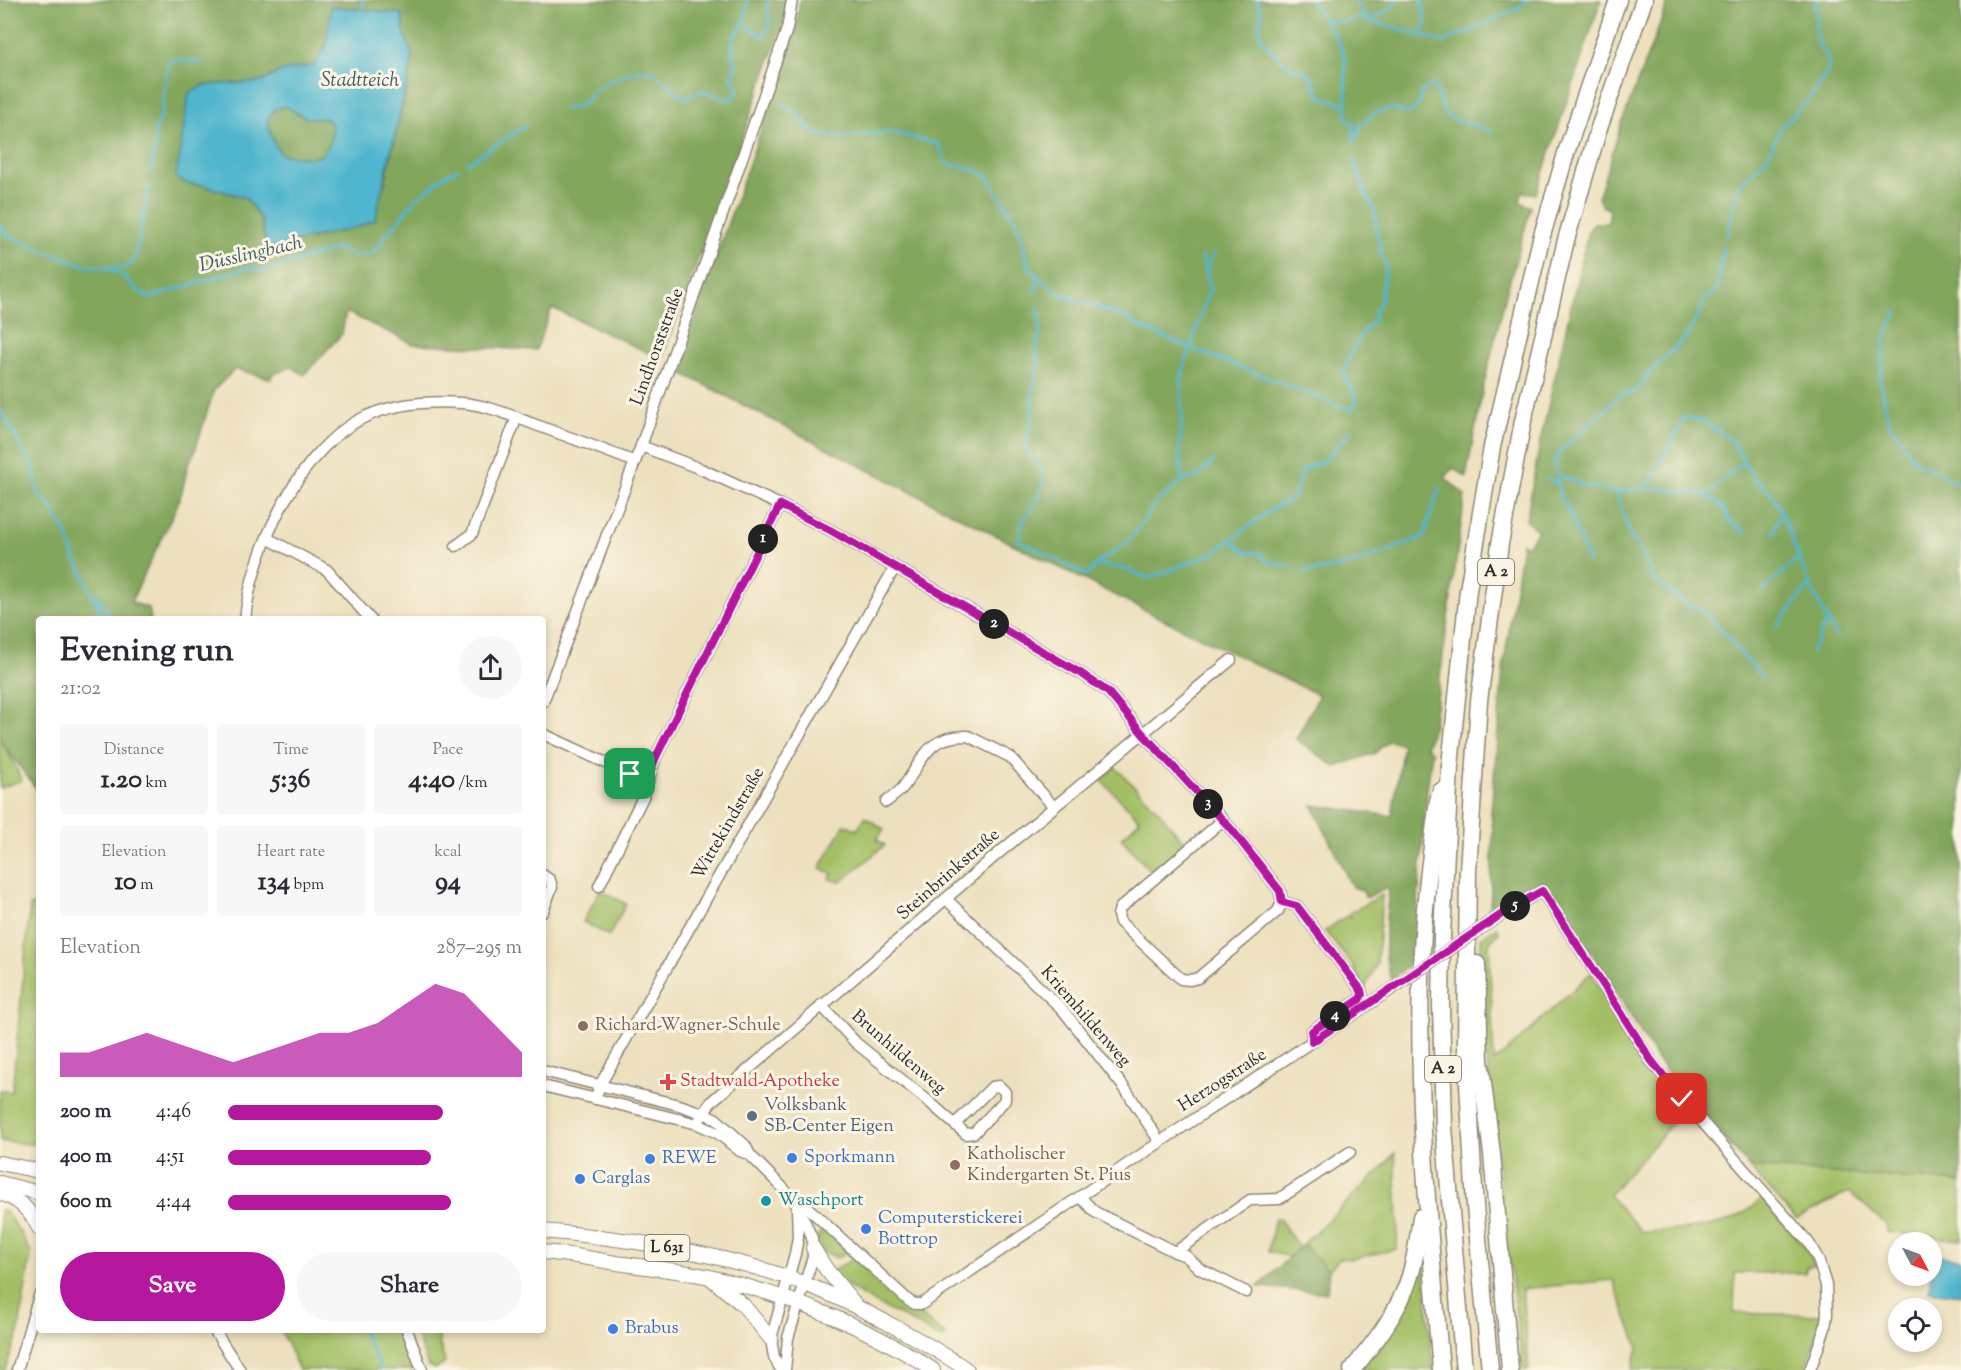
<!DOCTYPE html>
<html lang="en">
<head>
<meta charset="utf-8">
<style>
  body { margin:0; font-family:"Sorts Mill Goudy",serif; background:#f7f7f7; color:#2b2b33; height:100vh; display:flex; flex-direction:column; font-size:22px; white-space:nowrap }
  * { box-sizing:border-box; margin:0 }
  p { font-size:20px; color:#7c7c81 }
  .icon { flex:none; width:33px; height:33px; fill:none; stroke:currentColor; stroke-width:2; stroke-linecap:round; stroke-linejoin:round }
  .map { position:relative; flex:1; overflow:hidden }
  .drawer { position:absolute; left:36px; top:616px; width:510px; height:717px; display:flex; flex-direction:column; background:#fff; border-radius:6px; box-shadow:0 3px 9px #0003 }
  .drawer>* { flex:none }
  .needle { width:39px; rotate:131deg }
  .controls { position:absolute; left:1888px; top:1232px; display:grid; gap:12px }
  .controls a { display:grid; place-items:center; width:54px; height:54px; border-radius:50%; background:#fff; box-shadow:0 3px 9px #0003; font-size:30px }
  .pin { position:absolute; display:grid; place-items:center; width:51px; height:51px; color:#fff; margin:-26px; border-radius:12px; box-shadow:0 3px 9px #0006 }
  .km { position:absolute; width:30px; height:30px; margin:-15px; border-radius:50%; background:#222; color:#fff; font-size:16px; line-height:30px; text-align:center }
  .round { display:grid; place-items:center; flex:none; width:63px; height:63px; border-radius:32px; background:#f7f7f7 }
  .headline { display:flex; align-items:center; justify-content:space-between; height:102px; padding:0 24px }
  h1 { font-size:33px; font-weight:800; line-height:45px }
  .metrics { display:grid; grid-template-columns:repeat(3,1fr); gap:9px; height:102px; padding:6px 24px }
  .metrics div { display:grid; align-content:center; border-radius:6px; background:#f7f7f7; text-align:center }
  .metrics b { font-size:26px; font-weight:800 }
  .metrics small { font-size:16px; font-weight:400 }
  .metrics p { font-size:16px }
  .chart { height:168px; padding:12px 24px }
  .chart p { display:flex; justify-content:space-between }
  .chart svg { width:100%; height:108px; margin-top:6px; fill:#b5179e; opacity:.7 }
  .cta { display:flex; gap:12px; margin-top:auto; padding:12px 24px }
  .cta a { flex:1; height:69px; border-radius:36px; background:#b5179e; color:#fff; font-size:24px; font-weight:800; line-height:69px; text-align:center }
  .cta a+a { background:#f7f7f7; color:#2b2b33 }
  ul { padding:0 24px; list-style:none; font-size:20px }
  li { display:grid; grid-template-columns:96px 72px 1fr; align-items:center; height:45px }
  li i { height:15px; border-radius:8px; background:#b5179e }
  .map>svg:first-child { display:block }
</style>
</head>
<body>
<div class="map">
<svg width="1961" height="1370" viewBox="0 0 1961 1370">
  <rect width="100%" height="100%" fill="#fcf5e5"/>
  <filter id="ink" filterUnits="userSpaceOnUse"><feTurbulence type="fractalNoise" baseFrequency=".0167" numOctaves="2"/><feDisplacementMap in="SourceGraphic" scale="12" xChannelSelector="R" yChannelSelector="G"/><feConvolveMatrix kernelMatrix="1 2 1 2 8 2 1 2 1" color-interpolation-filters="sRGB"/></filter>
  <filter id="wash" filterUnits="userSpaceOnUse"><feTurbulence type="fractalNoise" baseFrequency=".008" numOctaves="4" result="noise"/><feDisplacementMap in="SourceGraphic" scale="24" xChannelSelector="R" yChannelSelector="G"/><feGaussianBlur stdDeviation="1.35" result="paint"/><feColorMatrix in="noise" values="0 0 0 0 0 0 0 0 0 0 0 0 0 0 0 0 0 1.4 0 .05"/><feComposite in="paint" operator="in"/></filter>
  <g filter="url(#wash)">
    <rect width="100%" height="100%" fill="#ede0be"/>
    <g fill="#a3bf66" stroke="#677548" stroke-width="1.5">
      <polygon points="0,737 22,780 0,788"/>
      <polygon points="1115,767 1156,808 1186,844 1152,873 1121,838 1140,820 1101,780"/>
      <polygon points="865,817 884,829 877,840 885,845 841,882 829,879 833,874 820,868 845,824 857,830"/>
      <polygon points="600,890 626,904 609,936 583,922"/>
      <polygon points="1382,895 1377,963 1365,988 1354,970 1355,969 1325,931 1349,914 1352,918 1349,913"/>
      <polygon points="39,904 39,1145 0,1141 0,1090 12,1092 30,906"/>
      <path d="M1496,927L1499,931L1489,943L1494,1061L1502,1056L1591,973L1652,1072L1684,1110L1609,1195L1642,1232C1669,1231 1710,1229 1735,1218C1745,1214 1754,1205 1762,1199L1805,1247L1815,1266L1806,1267V1273H1735L1734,1313L1822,1315L1821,1325L1804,1370H1632L1638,1347L1613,1280L1522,1289L1529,1370H1523L1503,1211L1484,1033L1481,938Z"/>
      <polygon points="1395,1153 1398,1221 1397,1249 1351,1259 1340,1258 1329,1270 1303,1244 1382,1168"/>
      <polygon points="1749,1167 1961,1182 1961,1240 1887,1232 1887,1225 1849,1192 1796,1219"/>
      <polygon points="0,1210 6,1212 21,1234 31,1253 18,1335 5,1370 0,1370"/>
      <polygon points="1275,1218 1279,1218 1299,1248 1290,1257 1268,1252"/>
      <polygon points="820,1232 829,1234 848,1252 837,1258 825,1252 822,1252 817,1239"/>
      <polygon points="1423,1246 1433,1370 1358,1370"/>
      <path d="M854,1258L905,1306L918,1312L941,1332L946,1334L944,1337L941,1336L939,1338C927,1331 915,1323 902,1317C876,1303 851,1293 832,1271Z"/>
      <polygon points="281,1331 395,1331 413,1370 299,1370"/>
      <polygon points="415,1331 440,1331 439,1342 445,1362 443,1365 435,1369 428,1366"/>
    </g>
    <g fill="#82a65b" stroke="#566843" stroke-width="1.5" fill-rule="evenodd">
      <path d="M0,0H787L782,27L662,359L552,308L536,350L413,344L346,312L342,334L304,375L292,367L271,375V379L235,369L214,390L195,451L188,465L182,491L176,508L131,602L149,608L151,619L39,620V792L0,741ZM401,14L405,35L413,58L384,186L261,219L246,198L202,185L188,184L205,85L262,82L279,72L314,65L326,48Z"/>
      <path d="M800,0H1601L1536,194L1522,192L1520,202L1531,207L1506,294L1483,388L1466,477L1453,468L1445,478L1465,495L1433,728L1426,747L1432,752L1427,792L1413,962L1391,979C1381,951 1386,919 1389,890L1385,888L1366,898L1362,890L1352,887L1312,805L1392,816L1403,744L1388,741L1375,753L1335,767L1296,739L1319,695C1102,592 889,481 676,370L795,33Z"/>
      <polygon points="1669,0 1961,0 1961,1182 1749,1167 1658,1061 1594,956 1540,882 1490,913 1493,831 1491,813 1503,670 1522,543 1527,546 1538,531 1526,521 1540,442 1588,231 1594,223 1608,223 1610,210 1602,206 1598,198 1622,122"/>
      <path d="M285,106L306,118L327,119L333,127L330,144L321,156L308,158L281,154C273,145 269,131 268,118L275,109Z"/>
      <polygon points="1303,1244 1329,1270 1327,1293 1258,1287"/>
    </g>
    <g fill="#4fb6cd" stroke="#3d707c" stroke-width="1.5" fill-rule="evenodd">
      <path d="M331,6L402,14L405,35L413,58L375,220L354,228L267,248L261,219L246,198L202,185L188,184L176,178L189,93L205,85L262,82L279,72L314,65L326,48ZM285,106L306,118L327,119L333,127L330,144L321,156L308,158L281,154C273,145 269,131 268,118L275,109Z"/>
      <polygon points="1933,1255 1961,1259 1961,1295 1929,1291"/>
    </g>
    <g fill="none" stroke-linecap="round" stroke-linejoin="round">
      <g stroke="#4fb6cd" stroke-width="3">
        <polyline points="1257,0 1261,14 1259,26 1261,39 1281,60 1293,69 1305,71 1311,77 1320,97 1346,105"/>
        <polyline points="1311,0 1340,44 1345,59 1346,111 1347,117 1354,125 1354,140"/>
        <polyline points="1355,0 1364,13 1365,19"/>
        <polyline points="362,10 363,0"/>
        <polyline points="1324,20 1346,22 1357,17 1443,42 1519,8 1526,0"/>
        <polyline points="1370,20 1392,8 1396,0"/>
        <path d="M744,24L763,37C774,21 768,18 767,2"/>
        <polyline points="1421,35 1426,24 1421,0"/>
        <polyline points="781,104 795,111 809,130 818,135 852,136 892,132 938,144 943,153 944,161 950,165 957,165 975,169 987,176 1017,223 1029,268 1038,276 1058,293 1129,319 1138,326 1190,348 1351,410 1357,401 1351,388 1345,378 1344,373 1348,359 1362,333 1374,320 1375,311 1380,304 1386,264 1382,258 1374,210 1365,192 1353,158"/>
        <path d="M565,109L584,104L597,88L615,79L642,69L654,72L680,95L687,98C705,83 713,98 731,100L736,95L738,89L731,76L737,68L732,52L733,38L744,23L748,0"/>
        <path d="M1354,142L1363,122L1375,113L1391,108L1401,112L1412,111L1419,104L1420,93L1433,85C1440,94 1439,104 1444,112C1453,125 1476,121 1492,133"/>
        <polyline points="467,163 526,126"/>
        <polyline points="151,172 155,147 155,131 161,115 168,65 175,59 203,63"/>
        <polyline points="0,225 6,235 42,250 82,265 102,267 123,275 131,285 148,298 250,267 264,271 339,248 348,254 355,256 373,252 379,247 385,235 391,230 416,198 434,185 438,180 457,169"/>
        <polyline points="1727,237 1739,185 1768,156 1781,127 1811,97 1826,74 1829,66 1828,59 1819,46 1816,37 1816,0"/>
        <polyline points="1202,256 1205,269"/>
        <polyline points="105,267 127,267 134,261 150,185"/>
        <polyline points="1036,291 1038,276"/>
        <polyline points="1038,308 1040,327 1036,352 1039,361 1032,397 1033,411 1026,445 1026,451 1040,465 1043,473 1043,484 1038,497 1022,522 1018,540 1087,575 1097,564 1128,570 1148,578 1212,554 1269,511 1278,505 1288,502 1294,496 1302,472 1309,466 1325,461 1350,431"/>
        <polyline points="1897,312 1885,337 1880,383 1889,423 1916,462 1955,481 1961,487"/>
        <polyline points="0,411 13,431 24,453 33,466 38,491 41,497 52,508 66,533 75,558 98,606 99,620"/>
        <polyline points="1559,475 1585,486 1616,492 1647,487 1685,417 1705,422 1732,441 1754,479 1769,491 1782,512 1809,585 1836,636"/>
        <polyline points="1546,479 1552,482 1557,480 1559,475 1555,469 1556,460 1560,452 1619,396 1635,391 1640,387 1645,377 1687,336 1699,314 1704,300 1714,292 1718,285 1723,248"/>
        <polyline points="1557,480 1560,497 1567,506 1588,561"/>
        <polyline points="1182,481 1200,475 1214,460"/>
        <polyline points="1647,487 1708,495 1725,510 1728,520 1746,533"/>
        <polyline points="1616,492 1630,535 1640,551 1654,580 1690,606 1700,608 1710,617 1762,677"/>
        <polyline points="1711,492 1744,461"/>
        <polyline points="1773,533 1781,513"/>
        <polyline points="1231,540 1247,553 1259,552 1266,561 1292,567"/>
        <polyline points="1098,563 1128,542 1156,503 1182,481 1179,447 1182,416 1181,380 1184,367 1210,288 1206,271 1214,252"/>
        <path d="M1304,571C1347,572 1383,551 1423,537C1431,521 1431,502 1441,487"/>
        <polyline points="1763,590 1799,557"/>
        <polyline points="94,595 103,604 112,620"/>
        <polyline points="1776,628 1809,585"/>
        <polyline points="1811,652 1827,621"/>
        <polyline points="362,1330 381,1370"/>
      </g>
    </g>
  </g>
  <g filter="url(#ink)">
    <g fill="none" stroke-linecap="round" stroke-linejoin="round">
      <g stroke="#8c8674" stroke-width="13">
        <g id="minor">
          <polyline points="641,446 701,469 780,505 830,530 1082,674 1108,692 1143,734 1232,830 1280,891 1282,902 1297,906 1361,990 1362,995 1359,1000 1312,1031 1312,1042"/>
          <polyline points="267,538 327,570 371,620"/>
          <polyline points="456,546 472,534 517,417"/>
          <path d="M245,620C251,550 303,440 372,414C399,403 433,401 462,403C488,405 512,416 536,425C569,437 602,449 635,462"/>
          <polyline points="543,702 641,446 731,190 787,29 792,0"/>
          <polyline points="543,734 630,774 648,778"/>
          <path d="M886,802C892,797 900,792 904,786C924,758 928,735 968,736L1010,757L1054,807"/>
          <polyline points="1223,820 1120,908 1118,915 1120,922 1181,979 1190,980 1198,978 1278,911 1282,902"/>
          <polyline points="543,875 550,880 552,887 543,911"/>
          <polyline points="599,886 643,797 655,759 780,505"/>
          <polyline points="946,899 1062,1009 1126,1090 1160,1142"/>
          <polyline points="1508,910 1542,891 1599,978 1651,1061 1682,1099 1809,1243 1818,1259 1826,1285 1827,1314 1825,1328 1810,1370"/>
          <polyline points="821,1005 856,1043 928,1101 966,1134 974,1133 1005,1100 1005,1092 999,1086 992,1087 955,1124"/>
          <polyline points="543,1071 679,1105 708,1115 716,1119 745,1145 750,1155"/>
          <polyline points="543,1086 698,1124 719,1134 740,1151 750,1155 784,1189 797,1205 805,1222 812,1238 813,1257 788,1338 785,1370"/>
          <polyline points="595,1099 600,1085 895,567"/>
          <polyline points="698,1124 702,1114 712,1101 994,857 1231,660"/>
          <polyline points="1080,1197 1095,1212 1175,1252 1250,1200 1279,1199 1350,1152"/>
          <polyline points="797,1205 808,1208 909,1301 915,1304 922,1304 1160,1142 1393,988"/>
          <polyline points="1175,1252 1186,1256 1200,1269 1246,1292"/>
          <polyline points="214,1330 240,1370"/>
          <polyline points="407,1330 422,1370"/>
          <polyline points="17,1370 39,1296"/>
          <polyline points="781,1370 774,1357 771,1339 795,1254 798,1237 797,1209"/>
        </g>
      </g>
      <g stroke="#8c8674" stroke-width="16">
        <g id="major">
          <polyline points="0,1163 39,1171"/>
          <polyline points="0,1183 39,1193"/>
          <path d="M0,1193C19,1199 30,1210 39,1228"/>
          <path d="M543,1231C623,1238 714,1252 789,1278C827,1291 862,1309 897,1328C921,1341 945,1354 967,1370"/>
          <polyline points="813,1248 826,1269 853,1302"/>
          <path d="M543,1252C570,1254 597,1260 624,1264C653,1268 682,1271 710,1277C785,1294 869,1327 933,1370"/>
          <polyline points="712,1279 743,1305 771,1339"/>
        </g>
      </g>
      <g stroke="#8c8674" stroke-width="19">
        <g id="highway">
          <path d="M1441,791L1438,801C1430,860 1422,919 1421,978C1417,1109 1430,1240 1441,1370"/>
          <polyline points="1477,964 1480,1060 1492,1154 1510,1370"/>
          <path d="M1352,1370C1375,1342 1399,1312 1410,1276C1416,1257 1418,1237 1421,1217"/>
          <polyline points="1464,1370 1444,1127 1441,1005 1442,936 1450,766 1468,590 1492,447 1541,239 1567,150 1618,0"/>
          <polyline points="1490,1370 1475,1206 1466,1049 1468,871 1479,701 1500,544 1523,421 1566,240 1598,131 1644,0"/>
        </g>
      </g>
      <use href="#minor" stroke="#fff" stroke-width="10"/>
      <use href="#major" stroke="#fff" stroke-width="14"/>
      <use href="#highway" stroke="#fff" stroke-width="16"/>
      <g stroke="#8c8674" stroke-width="13" stroke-linecap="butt">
        <polyline id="minor-bridge" points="1393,988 1508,910"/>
      </g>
      <use href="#minor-bridge" stroke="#fff" stroke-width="10"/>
    </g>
  </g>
  <g fill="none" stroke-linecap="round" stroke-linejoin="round" filter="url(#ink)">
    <g stroke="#fff" stroke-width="12">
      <polyline id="route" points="630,774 648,778 655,759 780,505 830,530 1082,674 1108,692 1143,734 1232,830 1280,891 1282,902 1297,906 1361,990 1362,995 1359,1000 1312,1031 1312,1042 1508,910 1542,891 1599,978 1651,1060 1682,1099"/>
    </g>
    <use href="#route" stroke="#b5179e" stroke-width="8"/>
  </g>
  <g fill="#8d6e63" stroke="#fcf5e5" stroke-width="2">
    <circle cx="583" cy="1026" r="6"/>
    <circle cx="955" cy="1165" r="6"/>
  </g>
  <path fill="#e0444e" stroke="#fcf5e5" stroke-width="2" d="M665 1073h6v6h6v6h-6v6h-6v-6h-6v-6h6z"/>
  <circle fill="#5c6f8a" stroke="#fcf5e5" stroke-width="2" cx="752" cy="1116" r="6"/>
  <g fill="#3f7fe0" stroke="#fcf5e5" stroke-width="2">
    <circle cx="792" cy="1158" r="6"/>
    <circle cx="650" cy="1159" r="6"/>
    <circle cx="580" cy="1179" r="6"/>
    <circle cx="866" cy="1229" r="6"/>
    <circle cx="613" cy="1329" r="6"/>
  </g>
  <circle fill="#0f9aa8" stroke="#fcf5e5" stroke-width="2" cx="766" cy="1201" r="6"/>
  <g text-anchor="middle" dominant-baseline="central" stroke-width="6" stroke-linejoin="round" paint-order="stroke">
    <g fill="#fcf5e5" stroke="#6a6863" stroke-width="1.5">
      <rect x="1478" y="559" width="36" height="26" rx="4.5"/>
      <rect x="1425" y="1056" width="36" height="26" rx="4.5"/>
      <rect x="644.5" y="1235" width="45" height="26" rx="4.5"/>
    </g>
    <g font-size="16" font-weight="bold" fill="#2b2b2b">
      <text x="1496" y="572">A 2</text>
      <text x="1443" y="1069">A 2</text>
      <text x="667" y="1248">L 631</text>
    </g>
    <g font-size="18" fill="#2b2b2b" stroke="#fcf5e5">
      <text transform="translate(658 347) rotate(-70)">Lindhorststraße</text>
      <text transform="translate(729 824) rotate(-60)">Wittekindstraße</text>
      <text transform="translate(949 875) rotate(-41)">Steinbrinkstraße</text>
      <text transform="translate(1085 1017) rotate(49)">Kriemhildenweg</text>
      <text transform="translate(898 1053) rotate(41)">Brunhildenweg</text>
      <text transform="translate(1223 1081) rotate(-33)">Herzogstraße</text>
    </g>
    <g font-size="18" fill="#785e54" stroke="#fcf5e5" text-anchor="start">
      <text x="595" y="1026">Richard-Wagner-Schule</text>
      <text x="967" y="1155">Katholischer<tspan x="967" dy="21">Kindergarten St. Pius</tspan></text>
    </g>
    <g font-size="18" fill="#be3a42" stroke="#fcf5e5" text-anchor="start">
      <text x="680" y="1082">Stadtwald-Apotheke</text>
    </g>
    <g font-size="18" fill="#4e5e75" stroke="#fcf5e5" text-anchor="start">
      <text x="764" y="1106">Volksbank<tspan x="764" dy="21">SB-Center Eigen</tspan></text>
    </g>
    <g font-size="18" fill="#366cbe" stroke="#fcf5e5" text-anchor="start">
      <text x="804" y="1158">Sporkmann</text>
      <text x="662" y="1159">REWE</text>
      <text x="592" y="1179">Carglas</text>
      <text x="878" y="1219">Computerstickerei<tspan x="878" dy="21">Bottrop</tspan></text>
      <text x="625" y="1329">Brabus</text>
    </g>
    <g font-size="18" fill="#0d838f" stroke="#fcf5e5" text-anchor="start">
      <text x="778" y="1201">Waschport</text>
    </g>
    <g font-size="20" font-style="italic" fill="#385c64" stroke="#fcf5e5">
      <text x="360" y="81">Stadtteich</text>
      <text transform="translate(251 255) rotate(-13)">Düsslingbach</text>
    </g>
  </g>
</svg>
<div class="controls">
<a><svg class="needle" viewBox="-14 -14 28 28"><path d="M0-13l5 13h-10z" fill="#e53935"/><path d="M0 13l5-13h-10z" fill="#7c7c81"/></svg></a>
<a><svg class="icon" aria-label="locate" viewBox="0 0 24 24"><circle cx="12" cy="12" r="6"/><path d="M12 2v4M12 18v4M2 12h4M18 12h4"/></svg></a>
</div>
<div class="pin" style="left:630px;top:774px;background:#1e9e55"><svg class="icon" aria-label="arrive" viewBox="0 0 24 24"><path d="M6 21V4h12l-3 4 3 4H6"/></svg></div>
<div class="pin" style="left:1682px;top:1099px;background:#d93025"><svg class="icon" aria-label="check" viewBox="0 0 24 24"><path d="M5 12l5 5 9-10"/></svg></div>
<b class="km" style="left:763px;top:539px">1</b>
<b class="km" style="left:994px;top:624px">2</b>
<b class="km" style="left:1208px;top:804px">3</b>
<b class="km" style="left:1335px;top:1016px">4</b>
<b class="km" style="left:1515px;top:906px">5</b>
<section class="drawer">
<div class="headline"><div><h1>Evening run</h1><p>21:02</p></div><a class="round"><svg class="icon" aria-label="share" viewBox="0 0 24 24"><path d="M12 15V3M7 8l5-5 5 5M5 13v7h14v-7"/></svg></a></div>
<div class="metrics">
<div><p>Distance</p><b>1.20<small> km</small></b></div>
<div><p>Time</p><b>5:36</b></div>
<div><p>Pace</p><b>4:40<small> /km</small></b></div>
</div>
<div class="metrics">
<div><p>Elevation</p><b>10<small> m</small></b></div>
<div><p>Heart rate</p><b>134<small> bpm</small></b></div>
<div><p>kcal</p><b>94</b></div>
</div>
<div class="chart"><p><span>Elevation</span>287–295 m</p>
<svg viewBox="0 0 160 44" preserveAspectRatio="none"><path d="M0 44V34L10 34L20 30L30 26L40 30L50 34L60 38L70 34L80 30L90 26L100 26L110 22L120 14L130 6L140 10L150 22L160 34V44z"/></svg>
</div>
<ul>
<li><b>200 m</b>4:46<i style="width:73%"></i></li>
<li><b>400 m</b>4:51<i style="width:69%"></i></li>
<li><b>600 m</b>4:44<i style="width:76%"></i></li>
</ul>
<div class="cta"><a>Save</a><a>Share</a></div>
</section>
</div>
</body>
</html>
